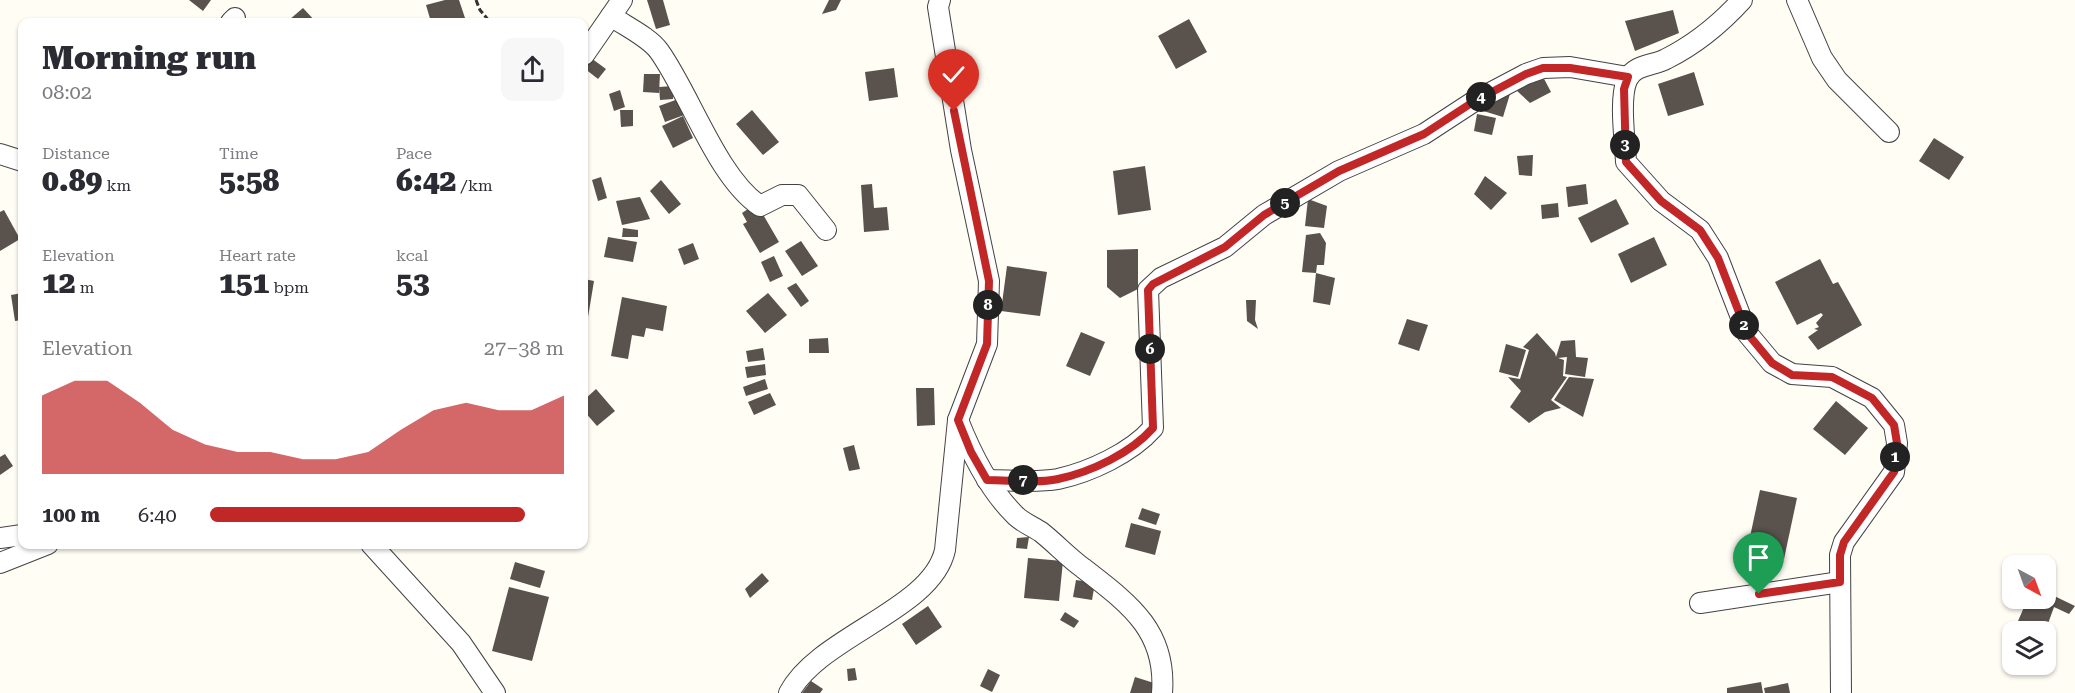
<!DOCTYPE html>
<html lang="en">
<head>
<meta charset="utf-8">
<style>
  body { margin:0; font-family:"Roboto Serif",serif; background:#f7f7f7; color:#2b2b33; height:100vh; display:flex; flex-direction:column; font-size:22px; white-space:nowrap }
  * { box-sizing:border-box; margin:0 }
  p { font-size:20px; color:#7c7c81 }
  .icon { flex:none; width:33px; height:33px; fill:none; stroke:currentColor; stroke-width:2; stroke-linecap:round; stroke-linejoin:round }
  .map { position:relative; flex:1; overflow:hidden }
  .drawer { position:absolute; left:18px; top:18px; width:570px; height:531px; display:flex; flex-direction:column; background:#fff; border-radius:12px; box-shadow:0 2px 4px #0004 }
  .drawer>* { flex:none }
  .needle { width:39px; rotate:139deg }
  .controls { position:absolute; left:2002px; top:555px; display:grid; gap:12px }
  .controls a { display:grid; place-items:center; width:54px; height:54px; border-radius:12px; background:#fff; box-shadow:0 2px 4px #0004; font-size:30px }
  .pin { position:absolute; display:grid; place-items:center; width:51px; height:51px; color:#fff; margin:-62px -26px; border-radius:50% 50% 50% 0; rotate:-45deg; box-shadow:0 0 6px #0007 }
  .pin .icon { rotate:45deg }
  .km { position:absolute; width:30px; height:30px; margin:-15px; border-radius:50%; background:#222; color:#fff; font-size:16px; line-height:30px; text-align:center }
  .round { display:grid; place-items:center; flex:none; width:63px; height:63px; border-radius:12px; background:#f7f7f7 }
  .head { display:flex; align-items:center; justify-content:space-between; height:102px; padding:0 24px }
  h1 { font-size:33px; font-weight:800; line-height:45px }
  .stats { display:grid; grid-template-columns:repeat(3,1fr); gap:9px; height:102px; padding:6px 24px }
  .stats div { display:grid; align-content:center }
  .stats b { font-size:30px; font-weight:800 }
  .stats small { font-size:16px; font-weight:400 }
  .stats p { font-size:16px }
  .chart { height:168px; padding:12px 24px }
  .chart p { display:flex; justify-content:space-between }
  .chart svg { width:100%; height:108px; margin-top:6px; fill:#c22727; opacity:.7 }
  ul { padding:0 24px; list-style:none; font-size:20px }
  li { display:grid; grid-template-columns:96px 72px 1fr; align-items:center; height:45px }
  li i { height:15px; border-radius:8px; background:#c22727 }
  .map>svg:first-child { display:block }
</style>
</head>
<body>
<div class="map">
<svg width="2075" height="693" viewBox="0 0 2075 693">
  <rect width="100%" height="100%" fill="#fffdf4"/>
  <g fill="#59524d">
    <polygon points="189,0 211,0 203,11"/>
    <polygon points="445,0 459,0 465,18 451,22 431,22 426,5"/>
    <polygon points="647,0 663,0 670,25 656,29"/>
    <polygon points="829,0 841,0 836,10 822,14"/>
    <polygon points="303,8 316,22 292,22 289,20"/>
    <polygon points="1673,10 1679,33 1635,51 1625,21"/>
    <polygon points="1189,19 1207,52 1176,69 1158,36"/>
    <polygon points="591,58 606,69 598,79 584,68"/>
    <polygon points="894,68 898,97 869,101 865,72"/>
    <polygon points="1694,72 1704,105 1668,116 1658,84"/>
    <polygon points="1541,73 1551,92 1530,103 1514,88"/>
    <polygon points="644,74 660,74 659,93 643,92"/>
    <polygon points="673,86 673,99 660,100 659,87"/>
    <polygon points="620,90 625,107 614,111 609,94"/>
    <polygon points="1504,92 1510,94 1503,117 1480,110 1483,100"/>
    <polygon points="681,98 687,114 665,122 659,106"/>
    <polygon points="620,110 633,110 633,126 621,127"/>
    <polygon points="752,110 779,142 763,155 736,124"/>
    <polygon points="1477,114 1496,118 1492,135 1474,131"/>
    <polygon points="683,116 693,138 673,148 662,126"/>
    <polygon points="1934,138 1964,157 1949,180 1919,161"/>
    <polygon points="1533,155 1532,176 1519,175 1517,156"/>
    <polygon points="1145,166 1151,210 1118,215 1113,171"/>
    <polygon points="1485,176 1507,193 1491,210 1474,194"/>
    <polygon points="601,177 607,198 598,201 592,180"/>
    <polygon points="661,180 681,204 669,214 650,191"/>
    <polygon points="872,184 874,208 887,207 889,230 864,232 861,185"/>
    <polygon points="1586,184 1588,204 1568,207 1566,187"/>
    <polygon points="640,197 650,219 622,225 616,201"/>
    <polygon points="1308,199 1327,206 1324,228 1305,226"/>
    <polygon points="1616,199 1629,224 1591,243 1578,218"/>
    <polygon points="1558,203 1559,217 1542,219 1541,205"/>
    <polygon points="751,207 761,211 779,242 760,253 743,224 747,222 742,213"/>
    <polygon points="4,210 20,239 0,251 0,212"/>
    <polygon points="623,228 638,230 638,237 622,237"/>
    <polygon points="1320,233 1326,243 1324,265 1317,265 1316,273 1302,272 1306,235"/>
    <polygon points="608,237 637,242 633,262 604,257"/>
    <polygon points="1654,237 1667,265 1631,283 1618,254"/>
    <polygon points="801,241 818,266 802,276 785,251"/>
    <polygon points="693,243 699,259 684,265 678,249"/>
    <polygon points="1138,249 1138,289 1120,298 1107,287 1107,250"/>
    <polygon points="774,256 783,276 770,282 761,262"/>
    <polygon points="1820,259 1833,284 1838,282 1862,325 1818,350 1808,337 1818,330 1814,329 1819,327 1816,323 1823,315 1821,313 1797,325 1775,282"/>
    <polygon points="1007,266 1047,272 1040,316 1001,311"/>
    <polygon points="1316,273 1335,278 1330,305 1313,302"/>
    <polygon points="584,279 594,281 587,323 584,323"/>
    <polygon points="796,283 809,301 801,307 787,288"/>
    <polygon points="22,293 22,320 15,321 11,295"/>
    <polygon points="768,293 787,315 765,333 746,311"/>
    <polygon points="622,297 667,306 663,331 646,328 644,337 632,335 628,359 611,356"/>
    <polygon points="1246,300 1256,300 1255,320 1258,329 1247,321"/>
    <polygon points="1407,319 1428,325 1419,351 1398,344"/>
    <polygon points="1081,332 1105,342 1090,376 1066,366"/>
    <polygon points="1537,333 1555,353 1556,357 1561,341 1575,340 1576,357 1588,358 1585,377 1565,374 1567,357 1558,358 1564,360 1563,376 1567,377 1551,400 1561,408 1545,412 1529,423 1510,407 1521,391 1508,377 1520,379 1529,350 1523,347"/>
    <polygon points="828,338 829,353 809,353 809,339"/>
    <polygon points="1506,344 1526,350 1518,377 1499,372"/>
    <polygon points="763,348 765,360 748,362 746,351"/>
    <polygon points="765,364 766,375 747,378 745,367"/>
    <polygon points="1569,377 1594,379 1583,417 1554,400"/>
    <polygon points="765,379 768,389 746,396 743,387"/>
    <polygon points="916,388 934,388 935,425 917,426"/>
    <polygon points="596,389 615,411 597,426 584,411 584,400"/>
    <polygon points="770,393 776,405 754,415 748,402"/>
    <polygon points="1836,401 1868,428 1845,455 1813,429"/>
    <polygon points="854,445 860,469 849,471 843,448"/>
    <polygon points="5,454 13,466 0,475 0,457"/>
    <polygon points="1760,490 1797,498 1784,559 1747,551"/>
    <polygon points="1142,508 1160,514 1156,525 1138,519"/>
    <polygon points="1131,523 1161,531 1155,555 1125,547"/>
    <polygon points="1029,537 1027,549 1016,548 1017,538"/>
    <polygon points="1028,558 1063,561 1059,601 1024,598"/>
    <polygon points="515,562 545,571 540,588 510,579"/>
    <polygon points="762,573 769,581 750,598 745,589"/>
    <polygon points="1076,580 1095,583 1092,600 1073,597"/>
    <polygon points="509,587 549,597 532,661 492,651"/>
    <polygon points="2046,592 2075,606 2069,614 2054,607 2045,632 2024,632 2015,628 2028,598 2046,598"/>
    <polygon points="928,606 942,627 916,645 902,624"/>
    <polygon points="1065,612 1079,621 1074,628 1060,620"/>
    <polygon points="855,668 857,680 848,681 847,669"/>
    <polygon points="988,669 1000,675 992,692 980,686"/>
    <polygon points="1135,677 1154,683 1151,693 1130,693"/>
    <polygon points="811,681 823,689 820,693 802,693"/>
    <polygon points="1761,682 1763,693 1727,693 1727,688"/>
    <polygon points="1788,683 1790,693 1765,693 1764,688"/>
  </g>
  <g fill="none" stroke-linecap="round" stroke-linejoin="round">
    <g stroke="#434343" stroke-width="22">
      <g id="minor">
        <path d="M1742,0C1721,23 1694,45 1666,59C1653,66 1634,64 1627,80C1619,99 1625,140 1626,162L1661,201L1700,230L1718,258L1747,333L1772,363L1792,374L1832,377L1872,398L1894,425L1897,443L1894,472L1844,542L1840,555L1841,693"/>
        <polyline points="1797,0 1822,58 1837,80 1889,132"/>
        <path d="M611,16C625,26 649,37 659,51C690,94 717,177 760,206L782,195H798L826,230"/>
        <polyline points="231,22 235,18"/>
        <polyline points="584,55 622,0"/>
        <polyline points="0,154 22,161"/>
        <path d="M958,420C971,453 988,488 1014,514C1021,522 1032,526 1041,532C1055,543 1068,557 1083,568C1128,603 1167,630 1162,693"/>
        <path d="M987,480C1010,480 1036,483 1058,479C1090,472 1131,453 1153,428L1148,290L1161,278L1225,247L1264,215L1339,171L1424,134L1473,102L1526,74L1543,68L1570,67L1628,77"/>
        <polyline points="0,538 22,535"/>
        <polyline points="371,544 461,643 495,693"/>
        <polyline points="0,563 48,544"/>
        <polyline points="1700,603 1840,582"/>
        <path d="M789,693C819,636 932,610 945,550L958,420L987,344L989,281L961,150L938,7L940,0"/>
      </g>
    </g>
    <polyline stroke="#323232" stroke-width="3" stroke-dasharray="6 3" stroke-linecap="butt" points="476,0 480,10 490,22"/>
    <use href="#minor" stroke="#fff" stroke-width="20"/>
  </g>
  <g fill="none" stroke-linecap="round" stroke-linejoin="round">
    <g stroke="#fff" stroke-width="12">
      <path id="route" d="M954,111L989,281L987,344L958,420L971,452L987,480C1010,480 1036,484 1058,479C1091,472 1131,453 1153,428L1148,290L1153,284L1225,247L1264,215L1339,171L1424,134L1473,102L1526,74L1543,68H1570L1628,77L1624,89L1626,162L1661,201L1700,230L1718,258L1747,333L1772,363L1792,375L1832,377L1872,398L1894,425L1897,443L1894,472L1844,542L1840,555V582L1759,594"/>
    </g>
    <use href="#route" stroke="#c22727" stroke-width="8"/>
  </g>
</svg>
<div class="controls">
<a><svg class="needle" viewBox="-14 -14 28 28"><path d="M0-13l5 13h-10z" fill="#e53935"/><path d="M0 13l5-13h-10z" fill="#7c7c81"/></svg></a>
<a><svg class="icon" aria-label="layers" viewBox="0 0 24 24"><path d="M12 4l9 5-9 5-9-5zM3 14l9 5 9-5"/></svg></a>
</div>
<div class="pin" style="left:1759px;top:594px;background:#1e9e55"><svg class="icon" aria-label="arrive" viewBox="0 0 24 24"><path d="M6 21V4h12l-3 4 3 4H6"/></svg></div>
<div class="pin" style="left:954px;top:111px;background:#d93025"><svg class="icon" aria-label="check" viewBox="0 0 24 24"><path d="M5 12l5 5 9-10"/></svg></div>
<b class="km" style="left:1895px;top:457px">1</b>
<b class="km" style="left:1744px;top:325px">2</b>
<b class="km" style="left:1625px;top:145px">3</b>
<b class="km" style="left:1481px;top:97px">4</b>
<b class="km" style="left:1285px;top:203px">5</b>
<b class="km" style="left:1150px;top:349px">6</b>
<b class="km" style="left:1023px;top:480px">7</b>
<b class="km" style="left:988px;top:305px">8</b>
<section class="drawer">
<div class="head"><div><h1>Morning run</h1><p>08:02</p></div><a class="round"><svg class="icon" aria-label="share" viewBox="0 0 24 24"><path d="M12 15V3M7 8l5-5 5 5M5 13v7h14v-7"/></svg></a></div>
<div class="stats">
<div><p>Distance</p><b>0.89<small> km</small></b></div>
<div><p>Time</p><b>5:58</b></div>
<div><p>Pace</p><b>6:42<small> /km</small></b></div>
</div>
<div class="stats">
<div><p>Elevation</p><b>12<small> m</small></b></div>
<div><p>Heart rate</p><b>151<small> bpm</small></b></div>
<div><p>kcal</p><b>53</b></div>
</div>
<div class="chart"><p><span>Elevation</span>27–38 m</p>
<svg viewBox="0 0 160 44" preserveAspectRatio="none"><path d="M0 44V12L10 6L20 6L30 15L40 26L50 32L60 35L70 35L80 38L90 38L100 35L110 26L120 18L130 15L140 18L150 18L160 12V44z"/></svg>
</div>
<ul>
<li><b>100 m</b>6:40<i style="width:89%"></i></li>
</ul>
</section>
</div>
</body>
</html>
